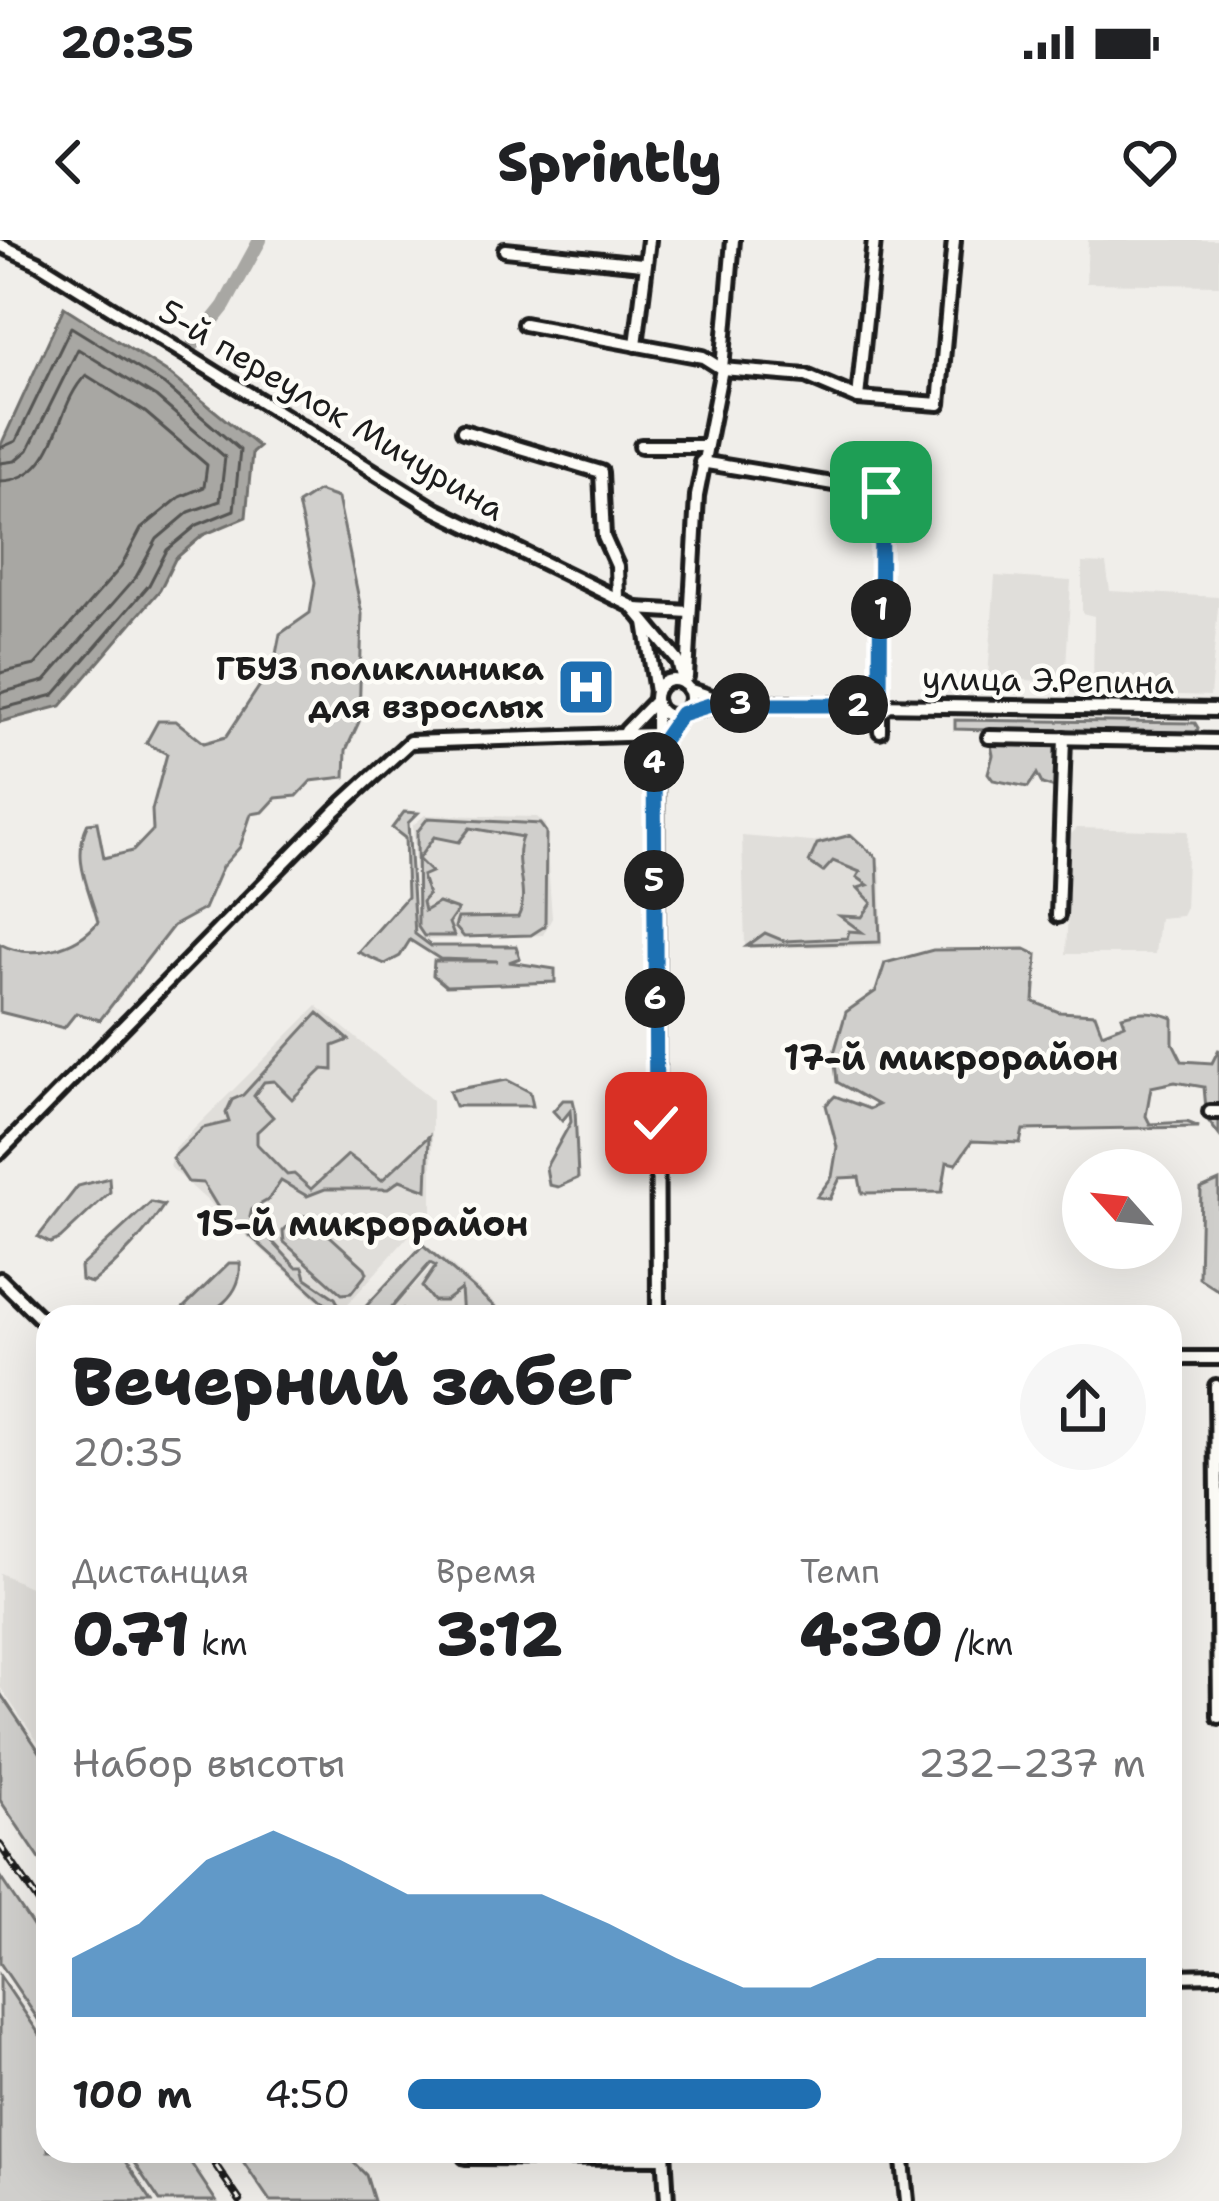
<!DOCTYPE html>
<html lang="ru">
<head>
<meta charset="utf-8">
<style>
  body { margin:0; font-family:"Shantell Sans",sans-serif; background:#f6f6f6; color:#202124; height:100vh; display:flex; flex-direction:column; font-size:45px; white-space:nowrap }
  * { box-sizing:border-box; margin:0 }
  p { font-size:39px; color:#757577 }
  .icon { flex:none; width:66px; height:66px; fill:none; stroke:currentColor; stroke-width:2; stroke-linecap:round; stroke-linejoin:round }
  .map { position:relative; flex:1; overflow:hidden }
  .side { position:absolute; left:36px; top:1065px; width:1146px; height:858px; display:flex; flex-direction:column; background:#fff; border-radius:36px; box-shadow:0 12px 48px #0002 }
  .side>* { flex:none }
  .needle { width:78px; rotate:297deg }
  .buttons { position:absolute; left:1062px; top:909px; display:grid; gap:24px }
  .buttons a { display:grid; place-items:center; width:120px; height:120px; border-radius:50%; background:#fff; box-shadow:0 12px 48px #0002; font-size:60px }
  .pin { position:absolute; display:grid; place-items:center; width:102px; height:102px; color:#fff; margin:-51px; border-radius:24px; box-shadow:0 6px 18px #0006 }
  .km { position:absolute; width:60px; height:60px; margin:-30px; border-radius:50%; background:#222; color:#fff; font-size:33px; line-height:60px; text-align:center }
  .round { display:grid; place-items:center; flex:none; width:126px; height:126px; border-radius:63px; background:#f6f6f6 }
  .headline { display:flex; align-items:center; justify-content:space-between; height:204px; padding:0 36px }
  h1 { font-size:66px; font-weight:800; line-height:90px }
  .figures { display:grid; grid-template-columns:repeat(3,1fr); gap:18px; height:204px; padding:12px 36px }
  .figures div { display:grid; align-content:center }
  .figures b { font-size:60px; font-weight:800 }
  .figures small { font-size:33px; font-weight:400 }
  .figures p { font-size:33px }
  .chart { height:336px; padding:24px 36px }
  .chart p { display:flex; justify-content:space-between }
  .chart svg { width:100%; height:216px; margin-top:12px; fill:#1f6fb2; opacity:.7 }
  ul { padding:0 36px; list-style:none; font-size:39px }
  li { display:grid; grid-template-columns:192px 144px 1fr; align-items:center; height:90px }
  li i { height:30px; border-radius:15px; background:#1f6fb2 }
  .status { display:flex; justify-content:space-between; align-items:center; height:84px; padding:0 60px; background:#fff; direction:ltr }
  .status svg { height:33px; fill:currentColor }
  header { display:flex; justify-content:space-between; align-items:center; height:156px; padding:0 36px; background:#fff; font-size:54px; font-weight:800 }
  .map>svg:first-child { display:block }
</style>
</head>
<body>
<div class="status"><b>20:35</b><svg viewBox="0 0 49 12"><path d="M0 12V9h3v3zM5 12V6h3v6zM10 12V3h3v9zM15 12V0h3v12zM26 1h20v11H26zM47 4h2v5h-2z"/></svg></div>
<header><svg class="icon" aria-label="back" viewBox="0 0 24 24"><path d="M15 5l-7 7 7 7"/></svg>Sprintly<svg class="icon" aria-label="heart" viewBox="0 0 24 24"><path d="M12 20l-8-8c-3-5 5-10 8-4 3-6 11-1 8 4z"/></svg></header>
<div class="map">
<svg width="1219" height="1961" viewBox="0 0 1219 1961">
  <rect width="100%" height="100%" fill="#f0eeea"/>
  <filter id="ink" filterUnits="userSpaceOnUse"><feTurbulence type="fractalNoise" baseFrequency=".00833" numOctaves="2"/><feDisplacementMap in="SourceGraphic" scale="24" xChannelSelector="R" yChannelSelector="G"/><feConvolveMatrix kernelMatrix="1 2 1 2 8 2 1 2 1" color-interpolation-filters="sRGB"/></filter>
  <g filter="url(#ink)">
    <g fill="#e0deda">
      <polygon points="1088,0 1219,0 1219,45 1086,43"/>
      <polygon points="1082,323 1106,324 1110,351 1219,357 1210,456 1093,452 1094,376 1082,373"/>
      <polygon points="995,336 1071,341 1065,443 988,437"/>
      <polygon points="425,575 537,577 545,584 552,678 543,695 427,700 417,693 413,585"/>
      <polygon points="1077,588 1188,591 1185,670 1182,676 1159,678 1155,714 1066,714 1071,594"/>
      <polygon points="853,593 881,627 882,706 745,708 742,596 811,602"/>
      <polygon points="317,766 432,860 432,970 336,1077 169,926 174,909"/>
      <polygon points="441,1016 506,1073 506,1077 385,1077"/>
      <polygon points="0,1333 48,1356 48,1517 0,1447"/>
    </g>
    <g fill="#d0cfcc" stroke="#767674" stroke-width="3">
      <path d="M318,251L338,258L362,374L359,482L346,510L345,537L311,541L297,556L276,558L263,572L251,574L240,607L222,627L204,669L173,686L100,780L76,773L64,788L0,772V704C32,721 77,708 98,682C89,647 71,619 88,583L97,582L104,618L133,611L153,590L152,570L167,514L146,503L158,481H176L204,503L226,497L274,424L280,394L310,373L315,342L298,264Z"/>
      <polygon points="955,480 1195,483 1198,488 1193,503 1056,503 1058,549 1042,544 1037,534 1028,547 993,540 988,533 993,515 988,490 955,489"/>
      <polygon points="404,572 418,573 408,583 415,694 431,706 516,706 520,718 509,722 555,729 555,742 446,746 433,735 434,721 498,721 440,719 410,700 400,716 385,724 358,712 407,657 405,598 392,588"/>
      <path d="M428,578L540,584L546,592L545,686L531,695L464,697L455,687L458,678L518,677C531,653 511,624 522,597L470,588L459,602L434,597L418,619L431,632L422,636L428,655L422,662L424,671L438,663L458,670L449,683L454,696H424L418,687L417,592Z"/>
      <polygon points="851,595 877,618 880,702 747,706 765,693 784,701 847,698 849,691 862,692 840,676 862,677 872,663 858,648 868,645 857,637 860,632 833,621 823,632 809,622 817,604"/>
      <path d="M1025,709L1037,715L1034,762L1059,772L1095,774L1102,793L1125,784L1122,776C1142,770 1155,771 1173,778V803L1182,821L1212,823L1219,809V895L1207,879L1204,847L1175,842L1151,847L1146,876L1150,884L1187,882L1199,887L1023,890L1020,903L972,901L956,924L947,922L942,952L862,953L859,937L840,938L830,959L817,957L832,937L837,907L826,865L835,856L869,869L878,865L837,842L834,813L846,772L876,751L885,723L933,710Z"/>
      <polygon points="318,773 349,800 333,806 333,830 323,829 292,859 274,841 264,842 254,856 273,877 257,892 257,904 287,935 294,934 311,949 348,915 382,940 429,896 427,950 400,940 388,949 325,949 307,956 281,941 268,960 252,969 250,977 296,1027 303,1027 306,1038 335,1058 339,1065 335,1072 217,966 203,943 188,942 172,918 203,888 229,882 226,873 232,860 243,855"/>
      <polygon points="507,840 530,852 533,866 455,866 449,851"/>
      <polygon points="563,860 573,860 575,869 578,938 558,947 549,945 546,927 571,882 570,871 562,881 553,871"/>
      <polygon points="109,938 110,952 60,999 50,1003 38,997 78,946"/>
      <polygon points="1219,941 1219,1051 1199,1038 1201,949"/>
      <path d="M151,962L164,965C147,992 118,1023 92,1043L81,1040L80,1027Z"/>
      <polygon points="298,976 308,976 365,1028 367,1033 351,1053 342,1054 284,1002 283,991"/>
      <polygon points="423,1005 500,1071 502,1077 463,1077 461,1049 445,1061 433,1061 422,1047 436,1026 430,1023 389,1071 392,1076 403,1069 410,1072 408,1077 356,1077"/>
      <path d="M229,1023H240C243,1054 214,1077 186,1077L181,1070Z"/>
      <polygon points="0,1453 48,1524 48,1631 0,1560"/>
      <polygon points="0,1637 48,1709 48,1794 0,1723"/>
      <polygon points="0,1736 48,1807 48,1911 118,1911 152,1961 0,1961"/>
      <polygon points="126,1911 183,1911 216,1961 160,1961"/>
      <polygon points="236,1911 345,1914 366,1935 374,1961 270,1961"/>
    </g>
    <polygon fill="#a8a7a3" stroke="#706f6d" stroke-width="3" points="64,67 171,135 259,207 252,213 246,277 203,295 175,319 160,350 61,466 0,482 0,207"/>
    <g fill="none" stroke-linecap="round" stroke-linejoin="round">
      <g stroke="#545452" stroke-width="3">
        <polyline points="0,208 16,201 71,87 165,145 240,210 234,270 197,285 167,310 149,345 54,455 0,469"/>
        <polyline points="0,223 15,221 28,210 78,109 156,157 225,217 220,261 189,272 157,299 136,337 45,441 0,453"/>
        <path d="M0,241C60,239 53,168 86,135L145,172L207,225L204,247L180,257L141,289L121,327L35,425L0,433"/>
      </g>
      <polyline stroke="#a8a7a3" stroke-width="14" points="193,105 224,66 260,0"/>
      <g stroke="#1c1c1c" stroke-width="20">
        <g id="minor">
          <polyline points="0,5 37,22 436,270 632,366 678,421 684,444"/>
          <polyline points="505,10 642,24"/>
          <polyline points="524,84 703,117 722,129 806,136 858,158 939,164 954,0"/>
          <polyline points="636,105 649,0"/>
          <polyline points="858,158 874,0"/>
          <polyline points="463,191 601,232 604,297 617,326 618,358"/>
          <polyline points="641,206 704,206"/>
          <polyline points="701,222 881,252 880,491"/>
          <polyline points="636,369 690,372"/>
          <polyline points="645,382 656,452"/>
          <polyline points="687,437 697,256 722,129 733,0"/>
          <circle cx="673" cy="458" r="18"/>
          <polyline points="688,449 724,461"/>
          <polyline points="656,463 658,1077"/>
          <polyline points="686,471 733,463 1219,470"/>
          <polyline points="626,491 654,462"/>
          <polyline points="989,497 1219,501"/>
          <polyline points="655,510 679,477"/>
          <polyline points="1058,676 1064,498"/>
          <polyline points="1210,872 1219,872"/>
          <polyline points="0,912 336,570 410,502 655,494"/>
          <polyline points="0,1039 48,1086"/>
          <polyline points="1170,1118 1219,1118"/>
          <polyline points="1216,1146 1219,1477"/>
          <polyline points="1170,1736 1219,1735"/>
          <polyline points="664,1911 667,1961"/>
          <polyline points="902,1911 907,1961"/>
          <polyline points="465,1917 664,1918"/>
        </g>
      </g>
      <use href="#minor" stroke="#fdfcf7" stroke-width="10"/>
      <g stroke="#1c1c1c" stroke-width="8">
        <g id="rail">
          <polyline points="0,1605 48,1676"/>
          <polyline points="206,1911 240,1961"/>
        </g>
      </g>
      <use href="#rail" stroke="#fdfcf7" stroke-width="3" stroke-dasharray="9" stroke-linecap="butt"/>
    </g>
  </g>
  <g fill="none" stroke-linecap="round" stroke-linejoin="round" filter="url(#ink)">
    <g stroke="#fff" stroke-width="24">
      <polyline id="route" points="656,883 654,513 681,474 710,465 880,465 881,252"/>
    </g>
    <use href="#route" stroke="#1f6fb2" stroke-width="15"/>
  </g>
  <defs>
    <g id="hospital-square" transform="scale(3)"><rect x="-9" y="-9" width="18" height="18" rx="4" fill="#1f6fb2" stroke="#fdfcf7"/><path d="M-5-5h3v3.5h4V-5h3V5h-3V1.5h-4V5h-3Z" fill="#fff"/></g>
  </defs>
  <g fill-rule="evenodd">
    <use href="#hospital-square" x="586" y="447"/>
  </g>
  <g text-anchor="middle" dominant-baseline="central" stroke-width="9" stroke-linejoin="round" paint-order="stroke">
    <g font-size="33" fill="#1c1c1c" stroke="#fdfcf7">
      <text transform="translate(332 170) rotate(31)">5-й переулок Мичурина</text>
      <text transform="translate(1048 440) rotate(1)">улица Э.Репина</text>
    </g>
    <g font-size="33" font-weight="bold" fill="#1c1c1c" stroke="#fdfcf7" text-anchor="end">
      <text x="544" y="428">ГБУЗ поликлиника<tspan x="544" dy="38">для взрослых</tspan></text>
    </g>
    <g font-size="36" font-weight="bold" fill="#1c1c1c" stroke="#fdfcf7">
      <text x="951" y="817">17-й микрорайон</text>
      <text x="362" y="983">15-й микрорайон</text>
    </g>
  </g>
</svg>
<div class="buttons">
<a><svg class="needle" viewBox="-14 -14 28 28"><path d="M0-13l5 13h-10z" fill="#e53935"/><path d="M0 13l5-13h-10z" fill="#757577"/></svg></a>
</div>
<div class="pin" style="left:881px;top:252px;background:#1e9e55"><svg class="icon" aria-label="arrive" viewBox="0 0 24 24"><path d="M6 21V4h12l-3 4 3 4H6"/></svg></div>
<div class="pin" style="left:656px;top:883px;background:#d93025"><svg class="icon" aria-label="check" viewBox="0 0 24 24"><path d="M5 12l5 5 9-10"/></svg></div>
<b class="km" style="left:881px;top:369px">1</b>
<b class="km" style="left:858px;top:465px">2</b>
<b class="km" style="left:740px;top:463px">3</b>
<b class="km" style="left:654px;top:522px">4</b>
<b class="km" style="left:654px;top:640px">5</b>
<b class="km" style="left:655px;top:758px">6</b>
<section class="side">
<div class="headline"><div><h1>Вечерний забег</h1><p>20:35</p></div><a class="round"><svg class="icon" aria-label="share" viewBox="0 0 24 24"><path d="M12 15V3M7 8l5-5 5 5M5 13v7h14v-7"/></svg></a></div>
<div class="figures">
<div><p>Дистанция</p><b>0.71<small> km</small></b></div>
<div><p>Время</p><b>3:12</b></div>
<div><p>Темп</p><b>4:30<small> /km</small></b></div>
</div>
<div class="chart"><p><span>Набор высоты</span>232–237 m</p>
<svg viewBox="0 0 160 44" preserveAspectRatio="none"><path d="M0 44V32L10 25L20 12L30 6L40 12L50 19L60 19L70 19L80 25L90 32L100 38L110 38L120 32L130 32L140 32L150 32L160 32V44z"/></svg>
</div>
<ul>
<li><b>100 m</b>4:50<i style="width:56%"></i></li>
</ul>
</section>
</div>
</body>
</html>
